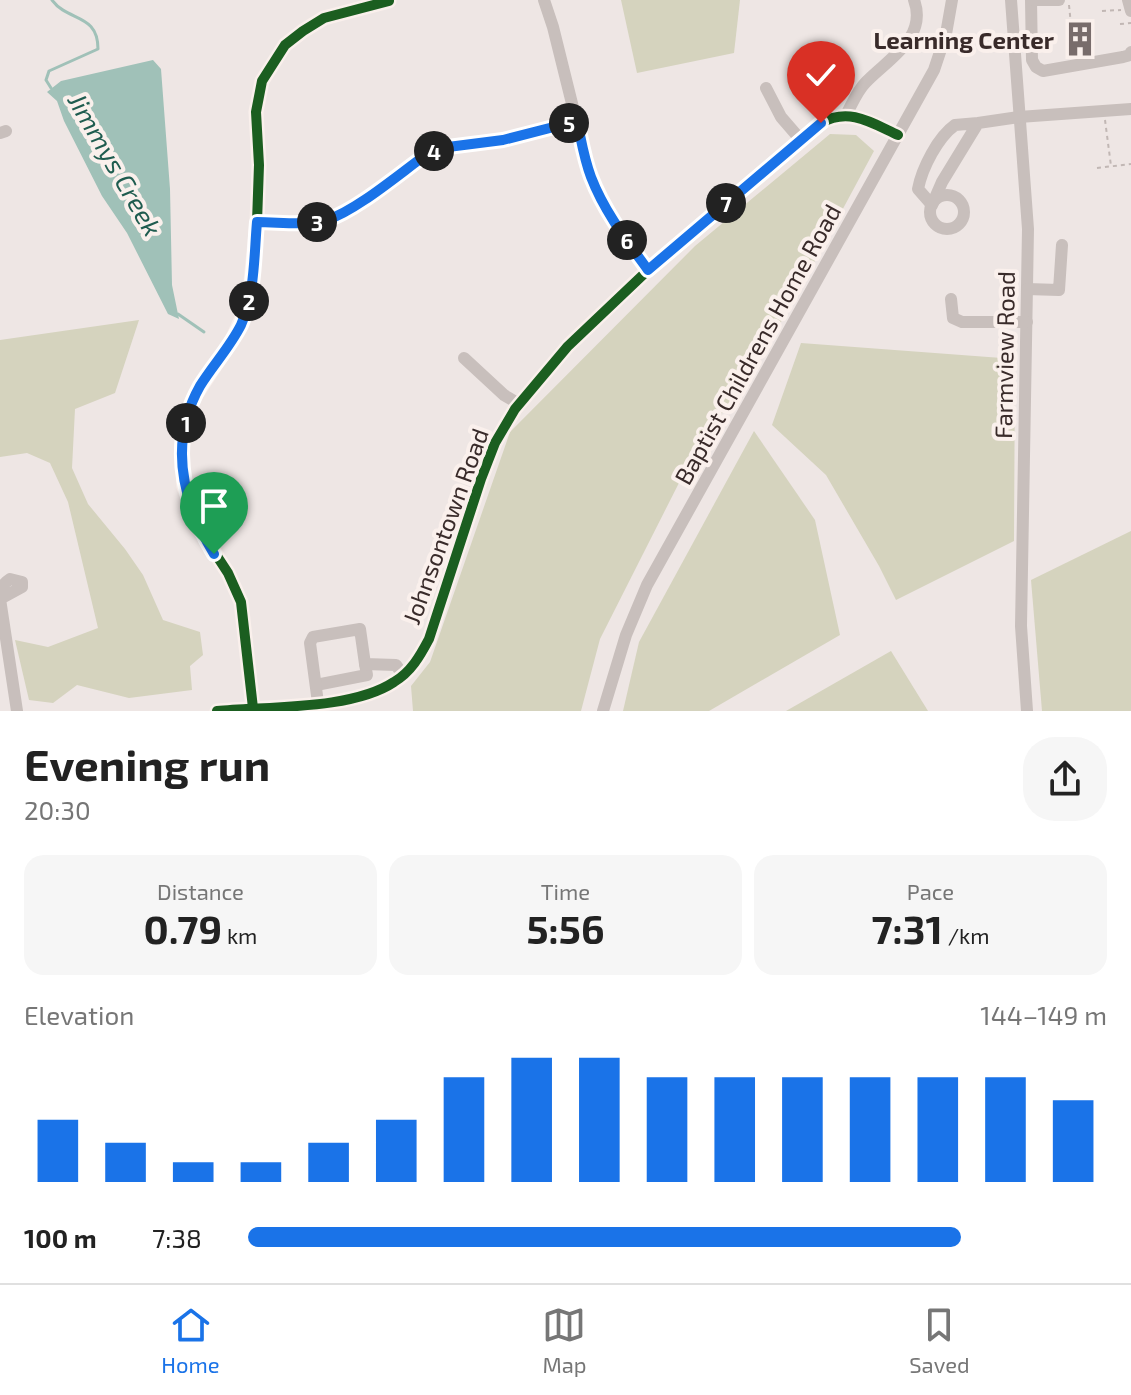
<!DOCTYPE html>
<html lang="en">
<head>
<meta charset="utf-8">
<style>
  body { margin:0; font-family:"Exo 2",sans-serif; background:#f6f6f6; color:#222; height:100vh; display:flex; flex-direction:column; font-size:30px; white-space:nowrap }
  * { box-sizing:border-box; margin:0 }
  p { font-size:26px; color:#767676 }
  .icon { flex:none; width:44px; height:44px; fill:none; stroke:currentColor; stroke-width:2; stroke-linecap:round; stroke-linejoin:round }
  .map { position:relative; height:711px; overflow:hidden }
  .side { display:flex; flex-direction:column; background:#fff; flex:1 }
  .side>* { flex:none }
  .pin { position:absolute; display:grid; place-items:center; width:68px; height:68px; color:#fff; margin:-82px -34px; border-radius:50% 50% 50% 0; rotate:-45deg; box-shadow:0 0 8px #0007 }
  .pin .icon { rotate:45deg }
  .km { position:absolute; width:40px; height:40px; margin:-20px; border-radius:50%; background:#222; color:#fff; font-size:22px; line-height:40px; text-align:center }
  .round { display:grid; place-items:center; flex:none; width:84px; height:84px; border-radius:32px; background:#f6f6f6 }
  .head { display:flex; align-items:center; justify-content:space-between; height:136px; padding:0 24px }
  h1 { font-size:44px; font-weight:700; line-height:60px }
  .figures { display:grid; grid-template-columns:repeat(3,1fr); gap:12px; height:136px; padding:8px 24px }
  .figures div { display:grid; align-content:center; border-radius:20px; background:#f6f6f6; text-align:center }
  .figures b { font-size:40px; font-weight:700 }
  .figures small { font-size:22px; font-weight:400 }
  .figures p { font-size:22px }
  .chart { height:224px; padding:16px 24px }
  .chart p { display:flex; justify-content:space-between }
  .chart svg { width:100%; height:144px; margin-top:8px; stroke:#1a73e8; stroke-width:6 }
  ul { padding:0 24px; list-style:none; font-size:26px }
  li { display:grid; grid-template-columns:128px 96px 1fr; align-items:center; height:60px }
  li i { height:20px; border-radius:10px; background:#1a73e8 }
  .tab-bar { display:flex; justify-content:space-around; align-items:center; height:112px; border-top:2px solid #e0e0e0; background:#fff; font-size:22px; color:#767676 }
  .tab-bar a { display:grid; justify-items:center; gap:4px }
  .tab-bar .active { color:#1a73e8 }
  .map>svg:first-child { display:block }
</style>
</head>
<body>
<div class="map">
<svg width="1131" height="711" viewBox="0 0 1131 711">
  <rect width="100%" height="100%" fill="#eee6e4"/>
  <g fill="#d5d3be">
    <polygon points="621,0 740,0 734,53 637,73"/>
    <polygon points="830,134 856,135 874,151 788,311 685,471 600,639 581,711 413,711 411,686 430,662 510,432 695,246"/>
    <polygon points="139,320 115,393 75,409 72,468 88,504 125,549 143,575 163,620 200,632 203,655 190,666 192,690 129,698 77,685 53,703 29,700 15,640 48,647 98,628 68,502 50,463 27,453 0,457 0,340"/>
    <polygon points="801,343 1015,359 1014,541 896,600 879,566 826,475 772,425"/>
    <polygon points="754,431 815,520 840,635 709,711 623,711 639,642"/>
    <polygon points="1131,531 1131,711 1042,711 1031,580"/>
    <polygon points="891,651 928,711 786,711"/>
  </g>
  <polygon fill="#a0c1b8" points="153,60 161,69 170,189 172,285 179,319 168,314 127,233 102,196 64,121 57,101 47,92 61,81"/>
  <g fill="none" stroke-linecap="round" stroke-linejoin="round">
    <g stroke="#a0c1b8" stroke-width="3">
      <path d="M51,88L46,80L49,71L98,49C98,13 68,22 52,0"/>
      <polyline points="178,314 204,332"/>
    </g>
    <g stroke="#c1b7b4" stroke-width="2" stroke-dasharray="4 4" stroke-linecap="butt">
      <polyline points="1069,5 1071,25"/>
      <polyline points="1102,11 1121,10"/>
      <polyline points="1120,24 1131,23"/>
      <polyline points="1105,120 1111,166"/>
      <polyline points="1097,168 1131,164"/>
    </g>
    <g stroke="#c8bfbc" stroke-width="12">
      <polyline points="544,0 553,27 590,176 620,231 648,270"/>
      <polyline points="1011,0 1028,229 1021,626 1027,711"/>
      <polyline points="1031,0 1032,60 1036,67 1043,71 1123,57 1130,55 1131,52"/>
      <polyline points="1033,0 1059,0"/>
      <polyline points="1128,0 1131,11"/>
      <polyline points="766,88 781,117 800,139"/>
      <path d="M846,115C852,104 857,91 866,82C888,59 928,38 914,0"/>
      <path d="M978,123L955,125C938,137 922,168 918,189L932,205L942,182L978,123L1019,117L1131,109"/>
      <polyline points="0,133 6,131"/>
      <circle cx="947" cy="212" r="17"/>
      <path d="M257,222C276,222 296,225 314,222C352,216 395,176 427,154L448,147L503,140L577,121"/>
      <polyline points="1027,289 1059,290 1062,245"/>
      <polyline points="951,299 953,318 962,322 1027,322"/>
      <polyline points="464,358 504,395 519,404"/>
      <path d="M0,599L22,587V582L10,579C2,584 1,590 0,599L17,711"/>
      <polyline points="316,685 367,675 365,664"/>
      <polyline points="318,703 310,643 313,637 360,629 365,664 396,665 403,675"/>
      <polyline points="253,708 241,602 228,573 200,530 184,487 182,450 187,419 193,399 232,340 249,302 257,222 259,165 256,112 262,81 285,45 303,31 324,18 389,1"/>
      <path d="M217,711C268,706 352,710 394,682C411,672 420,656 429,639L481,479L495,443L515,409L568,346L648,270L821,123C849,107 872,123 898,135"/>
      <polyline points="603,711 626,635 647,585 934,70 946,34 952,0"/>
    </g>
    <g stroke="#faf0ec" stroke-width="15">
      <g id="cycleway">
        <polyline points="253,708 241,602 228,573 200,530 184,487 182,450 187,419 193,399 232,340 249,302 257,222 259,165 256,112 262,81 285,45 303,31 324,18 389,1"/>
        <path d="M217,711C268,706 352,710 394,682C411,672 420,656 429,639L481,479L495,443L515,409L568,346L648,270L821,123C849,107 872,123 898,135"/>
      </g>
    </g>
    <use href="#cycleway" stroke="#1b5e20" stroke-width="10"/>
  </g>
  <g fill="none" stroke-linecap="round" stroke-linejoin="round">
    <g stroke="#fff" stroke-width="16">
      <path id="route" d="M214,554C182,501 168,443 200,386C213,365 230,347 241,325C255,293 254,256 257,222C280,222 305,226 327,220C357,210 399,174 427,154L448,147L503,140L577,121C581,139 584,159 591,177C604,211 627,241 648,270L821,123"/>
    </g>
    <use href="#route" stroke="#1a73e8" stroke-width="10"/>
  </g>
  <defs>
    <g id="building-bare" transform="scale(2.76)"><path d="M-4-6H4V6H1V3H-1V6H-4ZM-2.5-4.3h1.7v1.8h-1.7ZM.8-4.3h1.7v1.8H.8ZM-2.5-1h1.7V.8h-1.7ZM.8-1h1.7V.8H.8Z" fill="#786c6b" stroke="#faf0ec" stroke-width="2.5" paint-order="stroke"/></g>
  </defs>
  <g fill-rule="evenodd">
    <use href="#building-bare" x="1080" y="39"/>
  </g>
  <g text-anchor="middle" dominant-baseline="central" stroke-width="8" stroke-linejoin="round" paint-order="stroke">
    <g font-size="24" font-weight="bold" fill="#392b2a" stroke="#faf0ec" text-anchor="end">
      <text x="1054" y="39">Learning Center</text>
    </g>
    <g font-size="24" fill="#392b2a" stroke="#faf0ec">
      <text transform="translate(757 344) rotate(-61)">Baptist Childrens Home Road</text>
      <text transform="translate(1004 355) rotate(-89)">Farmview Road</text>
      <text transform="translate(445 526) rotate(-70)">Johnsontown Road</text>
    </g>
    <g font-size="26" font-style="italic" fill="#1f5c4f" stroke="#faf0ec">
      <text transform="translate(116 164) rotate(60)">Jimmys Creek</text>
    </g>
  </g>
</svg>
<div class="pin" style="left:214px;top:554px;background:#1e9e55"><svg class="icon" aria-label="arrive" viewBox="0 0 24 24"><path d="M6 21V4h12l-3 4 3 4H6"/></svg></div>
<div class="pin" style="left:821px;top:123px;background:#d93025"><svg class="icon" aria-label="check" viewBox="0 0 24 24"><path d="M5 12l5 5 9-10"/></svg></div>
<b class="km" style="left:186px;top:423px">1</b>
<b class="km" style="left:249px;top:301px">2</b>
<b class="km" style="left:317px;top:222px">3</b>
<b class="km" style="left:434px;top:151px">4</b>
<b class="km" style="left:569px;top:123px">5</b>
<b class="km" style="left:627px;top:240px">6</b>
<b class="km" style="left:726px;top:203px">7</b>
</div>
<section class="side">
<div class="head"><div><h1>Evening run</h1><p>20:30</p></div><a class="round"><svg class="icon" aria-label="share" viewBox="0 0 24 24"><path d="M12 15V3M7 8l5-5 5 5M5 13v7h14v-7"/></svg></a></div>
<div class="figures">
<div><p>Distance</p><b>0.79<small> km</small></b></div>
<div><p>Time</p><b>5:56</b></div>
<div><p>Pace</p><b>7:31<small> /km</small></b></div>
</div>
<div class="chart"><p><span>Elevation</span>144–149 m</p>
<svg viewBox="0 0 160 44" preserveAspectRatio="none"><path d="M5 44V25M15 44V32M25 44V38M35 44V38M45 44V32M55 44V25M65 44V12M75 44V6M85 44V6M95 44V12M105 44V12M115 44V12M125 44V12M135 44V12M145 44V12M155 44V19"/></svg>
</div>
<ul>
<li><b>100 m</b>7:38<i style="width:83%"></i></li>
</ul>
</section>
<nav class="tab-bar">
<a class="active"><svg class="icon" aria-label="home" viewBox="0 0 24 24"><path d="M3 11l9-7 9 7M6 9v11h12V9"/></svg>Home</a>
<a><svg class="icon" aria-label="map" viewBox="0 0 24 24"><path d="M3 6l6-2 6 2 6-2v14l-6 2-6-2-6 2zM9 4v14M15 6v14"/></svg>Map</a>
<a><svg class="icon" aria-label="saved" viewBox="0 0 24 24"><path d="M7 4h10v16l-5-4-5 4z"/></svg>Saved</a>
</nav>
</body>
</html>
